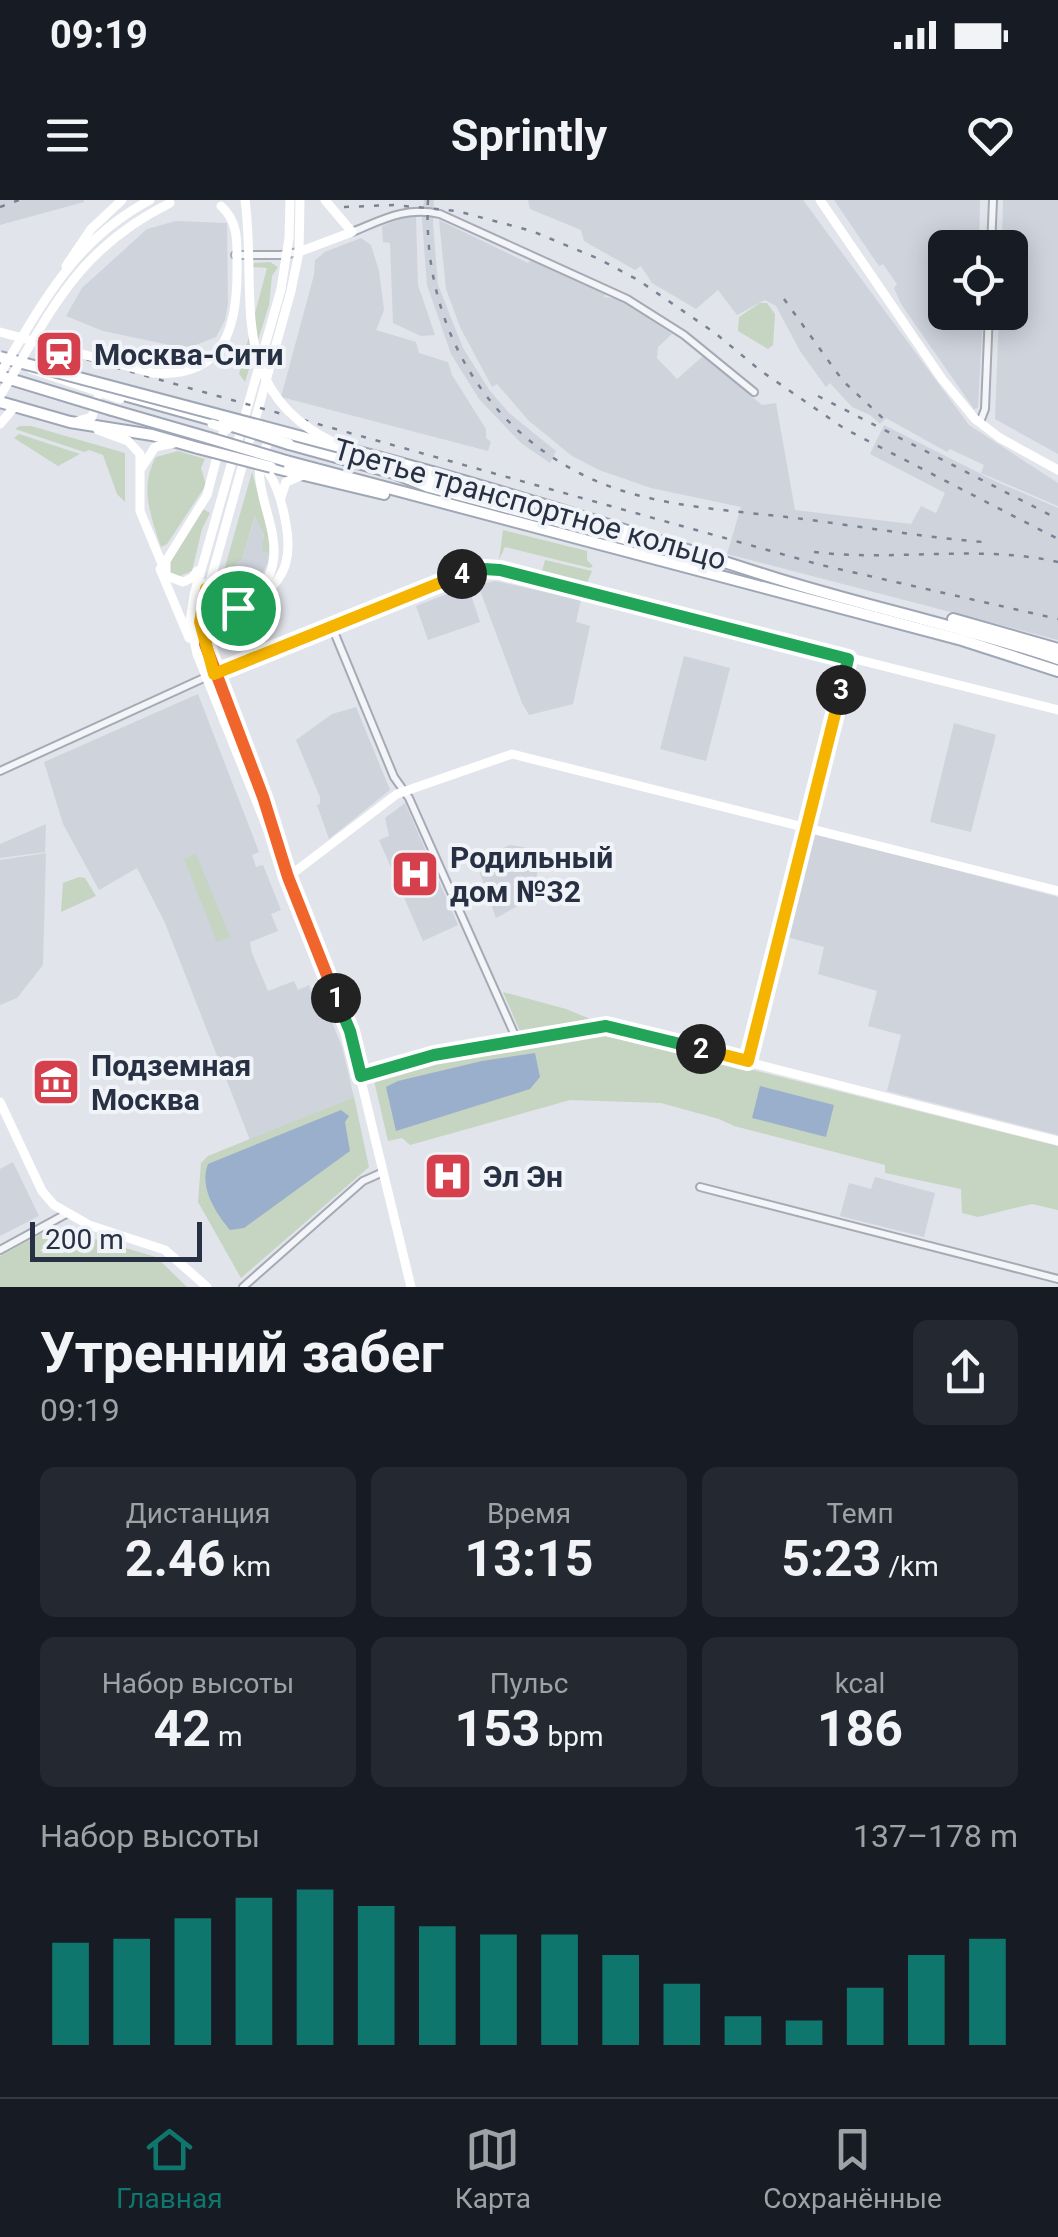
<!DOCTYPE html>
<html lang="ru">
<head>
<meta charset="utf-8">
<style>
  body { margin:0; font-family:Roboto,sans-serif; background:#242831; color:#f1f3f6; height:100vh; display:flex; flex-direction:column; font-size:38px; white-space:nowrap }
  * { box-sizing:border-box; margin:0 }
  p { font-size:32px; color:#9ea1a6 }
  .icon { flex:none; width:55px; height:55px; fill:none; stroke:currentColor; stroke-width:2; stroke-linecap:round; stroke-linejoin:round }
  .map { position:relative; height:1087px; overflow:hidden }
  .drawer { display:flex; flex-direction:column; background:#171b24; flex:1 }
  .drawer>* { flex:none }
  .fabs { position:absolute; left:928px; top:30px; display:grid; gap:20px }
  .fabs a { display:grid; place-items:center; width:100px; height:100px; border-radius:15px; background:#171b24; box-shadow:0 5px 25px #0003; font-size:50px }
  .scale { position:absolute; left:30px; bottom:25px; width:172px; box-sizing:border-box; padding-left:10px; border:5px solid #283043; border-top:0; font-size:28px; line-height:35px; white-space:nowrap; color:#283043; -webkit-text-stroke:8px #f0f3f7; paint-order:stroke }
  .pin { position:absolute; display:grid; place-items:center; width:85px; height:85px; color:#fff; margin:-42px; border:5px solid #fff; border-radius:50%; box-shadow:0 2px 10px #0007 }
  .km { position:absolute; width:50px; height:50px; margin:-25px; border-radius:50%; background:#222; color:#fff; font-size:28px; line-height:50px; text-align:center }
  .round { display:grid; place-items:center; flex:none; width:105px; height:105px; border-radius:15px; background:#242831 }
  .summary { display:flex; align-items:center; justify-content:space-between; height:170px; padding:0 40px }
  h1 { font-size:55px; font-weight:700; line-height:75px }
  .metrics { display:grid; grid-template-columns:repeat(3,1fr); gap:15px; height:170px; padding:10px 40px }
  .metrics div { display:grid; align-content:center; border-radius:15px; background:#242831; text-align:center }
  .metrics b { font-size:50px; font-weight:700 }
  .metrics small { font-size:28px; font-weight:400 }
  .metrics p { font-size:28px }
  .chart { height:280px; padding:20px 40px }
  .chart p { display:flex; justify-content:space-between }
  .chart svg { width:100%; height:180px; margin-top:10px; stroke:#0f766e; stroke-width:6 }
  .status { display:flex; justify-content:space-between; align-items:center; height:70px; padding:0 50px; background:#171b24; direction:ltr }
  .status svg { height:28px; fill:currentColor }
  header { display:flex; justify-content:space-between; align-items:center; height:130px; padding:0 40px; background:#171b24; font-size:45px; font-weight:700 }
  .tab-bar { display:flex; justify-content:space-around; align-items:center; height:140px; border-top:2px solid #363941; background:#171b24; font-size:28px; color:#9ea1a6 }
  .tab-bar a { display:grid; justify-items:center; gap:5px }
  .tab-bar .active { color:#0f766e }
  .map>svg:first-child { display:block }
</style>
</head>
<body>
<div class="status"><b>09:19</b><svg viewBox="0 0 49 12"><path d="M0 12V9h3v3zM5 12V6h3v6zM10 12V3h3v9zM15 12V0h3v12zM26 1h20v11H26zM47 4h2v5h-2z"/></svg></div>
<header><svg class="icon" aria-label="menu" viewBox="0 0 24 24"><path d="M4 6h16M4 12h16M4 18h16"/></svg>Sprintly<svg class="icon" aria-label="heart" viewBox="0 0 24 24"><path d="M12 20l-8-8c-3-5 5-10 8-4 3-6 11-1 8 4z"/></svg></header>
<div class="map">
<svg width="1058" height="1087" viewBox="0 0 1058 1087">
  <rect width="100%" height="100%" fill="#e1e4ea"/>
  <g fill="#cfd3dc">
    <polygon points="0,0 84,0 84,2 0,25"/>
    <polygon points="424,0 434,0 433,24 438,85 463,148 490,191 509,213 556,251 550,263 521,243 479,199 451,154 427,85 422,20"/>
    <polygon points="528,0 803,0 969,225 1058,283 1058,306 981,273 984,265 950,249 947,252 886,218 880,224 870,215 852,207 830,183 826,187 800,151 776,106 765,100 737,115 718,90 696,109 652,83 641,66 635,70 584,41 581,30 530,9"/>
    <polygon points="834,0 980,0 979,47 945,48 945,112 983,113 978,208 974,209 901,104 894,88 897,84 883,64 879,66"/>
    <polygon points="1003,0 1058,0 1058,254 995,219 999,113 1010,112 1010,48 1002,47"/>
    <polygon points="404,17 416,17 418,85 435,135 421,136 393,123 390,43 383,42 382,26"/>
    <polygon points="439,20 528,63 531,59 606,92 604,97 620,99 672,134 658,147 657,158 677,179 703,156 762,205 776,203 795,310 911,324 921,306 936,313 945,293 870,254 884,225 997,282 1058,308 1058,440 727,354 741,307 651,288 599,270 572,256 529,221 497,184 492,187 460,127 446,89"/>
    <polygon points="176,21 227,23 228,103 225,120 216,137 193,146 179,147 103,131 66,116 82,88 147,29"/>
    <polygon points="361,38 371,45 379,71 384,110 376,130 416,142 419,153 448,162 452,175 486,229 486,238 491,242 488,251 281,197 314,75 315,60 325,52"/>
    <polygon points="256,313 269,353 268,363 259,380 243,399 225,406 215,402 217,395 235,387 229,367 242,360"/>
    <polygon points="495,381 581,400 576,422 590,426 573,504 529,515 522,503 478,385"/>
    <polygon points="468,386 480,422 428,440 416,406"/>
    <polygon points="684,456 730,468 706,561 660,549"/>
    <polygon points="198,494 259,652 252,655 256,667 263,665 281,710 271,714 278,731 250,742 252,753 268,791 294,781 298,790 309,785 320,815 328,812 342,847 354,897 250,940 165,723 137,668 99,690 63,624 44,562"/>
    <polygon points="356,507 390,590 329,639 317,605 320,604 320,597 296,540 332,514"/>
    <polygon points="954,523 996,535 971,632 930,622"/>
    <polygon points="405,603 458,725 423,741 379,640 389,636 385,618"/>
    <polygon points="46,624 45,652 0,658 0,644"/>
    <polygon points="815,633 1058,697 1058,935 887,891 901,835 868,826 877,791 818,774 824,747 783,736 809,636"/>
    <polygon points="510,645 540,650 534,697 496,718 475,660"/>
    <polygon points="46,653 43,765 17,798 0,805 0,660"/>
    <polygon points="13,962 39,1016 0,1036 0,969"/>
    <polygon points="875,977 935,993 924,1037 840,1016 849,983 871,989"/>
  </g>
  <g fill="#c5d5c1">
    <polygon points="270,62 278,67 272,76 269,105 245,182 239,174 267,68 253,67 254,63"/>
    <polygon points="760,103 767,103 775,114 773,145 768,149 738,131 739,117"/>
    <polygon points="20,226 31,226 125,253 125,302 117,294 103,255 89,250 84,252 15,229"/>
    <polygon points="19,234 80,254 58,266 14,238"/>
    <path d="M178,251L205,259L201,268L206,285L167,344L161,347C151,317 139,287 156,257Z"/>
    <polygon points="252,272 270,337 269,353 262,351 264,336 255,315 242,360 236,363 231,374 235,387 217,395"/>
    <polygon points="203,309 210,313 202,329 192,371 175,378 168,371 170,359"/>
    <polygon points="503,330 587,351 587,360 593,366 590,368 505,347 499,360"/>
    <polygon points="545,360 592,371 586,386 541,375"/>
    <polygon points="196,654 230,737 217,742 184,659"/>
    <polygon points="79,677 85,678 96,696 61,712 63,683"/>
    <polygon points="503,792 566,809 593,820 522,836"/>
    <polygon points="596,831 1058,946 1058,1010 1032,1004 978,1017 962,1013 961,989 885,973 885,965 734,926 719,919 661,903 570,900 410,945 402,938 388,941 373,876 438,858"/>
    <polygon points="354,897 369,967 241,1078 198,1002 201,963 208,956"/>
    <polygon points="54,1027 156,1057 187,1087 0,1087 0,1056"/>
  </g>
  <g fill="#9aafcc">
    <polygon points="535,853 540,877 530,889 396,931 386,887 398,881 482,861"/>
    <polygon points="760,886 834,905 826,937 752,918"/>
    <path d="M341,910L349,916L345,922L350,951L244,1028L230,1030C215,1012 199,987 208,964Z"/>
  </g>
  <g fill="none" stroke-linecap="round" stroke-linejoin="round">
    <g stroke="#a6aab5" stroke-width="10">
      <g id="street">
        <path d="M352,32C382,20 406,6 440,14L627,99L684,135L754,192"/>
        <polyline points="991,48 993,0"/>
        <polyline points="235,55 281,55 299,52"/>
        <polyline points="980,222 985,209 989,112"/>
        <polyline points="332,427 394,577 409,598 517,840"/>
        <polyline points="0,571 206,477"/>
        <polyline points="748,861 849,459"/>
        <polyline points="700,987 1058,1079"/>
        <polyline points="0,1050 66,1014"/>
        <polyline points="243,1087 363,981 381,973"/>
      </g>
    </g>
    <g stroke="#9fa7b7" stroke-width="14">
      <g id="primary">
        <polyline points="113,192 213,220"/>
        <polyline points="0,202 70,222 152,235 198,248"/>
        <polyline points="112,210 209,238"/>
        <polyline points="289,244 394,273 429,287 708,361"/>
        <path d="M370,255C503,290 634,333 765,375C862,406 961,426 1058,459"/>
        <polyline points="286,261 962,440 1058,471"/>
        <polyline points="271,267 384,294"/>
        <polyline points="953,419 1058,449"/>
      </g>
    </g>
    <use href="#street" stroke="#f4f5f8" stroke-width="6"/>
    <g stroke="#fff" stroke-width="9">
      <polyline points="290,0 289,38 281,89 194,395 190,422 197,454 349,831 411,1087"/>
      <polyline points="820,0 942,179 975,219 1000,238 1058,270"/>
      <polyline points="299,52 352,32 325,0"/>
      <polyline points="66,66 91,29 122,0"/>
      <polyline points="31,169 120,199"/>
      <polyline points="78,221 92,217 97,199"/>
      <polyline points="0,224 15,206"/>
      <polyline points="98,230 128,241 140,254 140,311 167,376 183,382 192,378 197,371"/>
      <polyline points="142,267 155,247 174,243"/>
      <polyline points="413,271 473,295"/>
      <polyline points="281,297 286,282 303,275"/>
      <polyline points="160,369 189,438"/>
      <polyline points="166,374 166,361 207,295 226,222"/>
      <polyline points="207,392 214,407 230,410"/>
      <path d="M242,407C319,351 227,287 273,237"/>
      <path d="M205,437C222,393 302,411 286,324C283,307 278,286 268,272"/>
      <polyline points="206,477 469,371 500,370 1058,510"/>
      <polyline points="277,641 215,474 200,418 291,91 299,52 300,0"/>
      <polyline points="288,677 397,594 512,554 1058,691"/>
      <polyline points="361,877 434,855 606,826 1058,941"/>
      <polyline points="0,902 42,991 54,1005 89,1025 165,1050 207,1087"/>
    </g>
    <use href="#primary" stroke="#fff" stroke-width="10"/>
    <g stroke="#798295" stroke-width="2.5" stroke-dasharray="5 10" stroke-linecap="butt">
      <path d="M428,0C421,132 495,250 623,291C678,308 738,311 795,318C858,326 921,337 983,342"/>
      <polyline points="0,7 19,0"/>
      <polyline points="344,7 394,5 457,11 532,31 599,59 638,80 715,133 761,171 845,229 1058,339"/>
      <polyline points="784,99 843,181 888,223"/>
      <polyline points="0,135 821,365 1058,419"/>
      <polyline points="818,196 1058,319"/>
      <path d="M814,352C895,362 978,344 1058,362"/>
    </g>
    <g stroke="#9fa7b7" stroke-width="14" stroke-linecap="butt">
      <g id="primary-bridge">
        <polyline points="0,157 370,255"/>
        <polyline points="0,176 112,210"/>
        <polyline points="223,223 289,244"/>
        <polyline points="209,238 286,261"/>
        <polyline points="198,248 271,267"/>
      </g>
    </g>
    <g stroke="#fff" stroke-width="9">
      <path d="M245,0C258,95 224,191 335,243"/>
      <path d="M0,132L153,173C227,179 238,123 237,65C237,43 239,22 221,6"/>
      <path d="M0,174C43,103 73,41 150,0"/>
      <path d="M0,196C52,110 76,50 170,3"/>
      <polyline points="212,224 228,229"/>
    </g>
    <use href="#primary-bridge" stroke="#fff" stroke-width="10"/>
  </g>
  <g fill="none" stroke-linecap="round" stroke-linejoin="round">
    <g stroke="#fff" stroke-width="20">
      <polyline id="split-1" points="238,408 210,426 205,444 263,597 288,677 336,798"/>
    </g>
    <g stroke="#fff" stroke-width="20">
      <polyline id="split-2" points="336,798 350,831 361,876 434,855 606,826 701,849"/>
    </g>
    <g stroke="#fff" stroke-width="20">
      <polyline id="split-3" points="701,849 748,861 841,490"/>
    </g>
    <g stroke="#fff" stroke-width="20">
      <polyline id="split-4" points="462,374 484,369 500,370 848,459 841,490"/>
    </g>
    <g stroke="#fff" stroke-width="20">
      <path id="split-5" d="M238,408C221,413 208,408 206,389L200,422L214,474L462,374"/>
    </g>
    <use href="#split-1" stroke="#f0652b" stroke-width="12"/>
    <use href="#split-2" stroke="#22a559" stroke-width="12"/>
    <use href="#split-3" stroke="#f5b400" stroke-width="12"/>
    <use href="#split-4" stroke="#22a559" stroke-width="12"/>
    <use href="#split-5" stroke="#f5b400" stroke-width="12"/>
  </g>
  <defs>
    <g id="station-square" transform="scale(2.5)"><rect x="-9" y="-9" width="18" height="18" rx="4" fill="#d63f4c" stroke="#f0f3f7"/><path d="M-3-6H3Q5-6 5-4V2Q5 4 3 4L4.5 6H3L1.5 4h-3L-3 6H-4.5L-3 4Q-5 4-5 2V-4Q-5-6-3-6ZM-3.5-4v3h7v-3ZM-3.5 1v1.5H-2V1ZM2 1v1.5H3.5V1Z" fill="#fff"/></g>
    <g id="hospital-square" transform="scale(2.5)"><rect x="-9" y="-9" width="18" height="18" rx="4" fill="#d63f4c" stroke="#f0f3f7"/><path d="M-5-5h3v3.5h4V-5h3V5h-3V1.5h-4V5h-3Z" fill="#fff"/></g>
    <g id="museum-square" transform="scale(2.5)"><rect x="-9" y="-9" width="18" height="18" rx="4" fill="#d63f4c" stroke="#f0f3f7"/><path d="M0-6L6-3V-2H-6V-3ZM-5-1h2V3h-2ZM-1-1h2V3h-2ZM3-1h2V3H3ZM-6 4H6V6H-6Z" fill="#fff"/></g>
  </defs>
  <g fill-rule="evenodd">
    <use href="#station-square" x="59" y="154"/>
    <use href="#hospital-square" x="415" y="674"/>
    <use href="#museum-square" x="56" y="882"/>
    <use href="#hospital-square" x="448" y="976"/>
  </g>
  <g text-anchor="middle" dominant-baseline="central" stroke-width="8" stroke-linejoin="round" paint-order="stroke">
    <g font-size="30" font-weight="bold" fill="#283043" stroke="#f0f3f7" text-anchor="start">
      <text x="94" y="154">Москва-Сити</text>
      <text x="450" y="657">Родильный<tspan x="450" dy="34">дом №32</tspan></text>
      <text x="91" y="865">Подземная<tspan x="91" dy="34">Москва</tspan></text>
      <text x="483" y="976">Эл Эн</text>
    </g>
    <g font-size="30" fill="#283043" stroke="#f0f3f7">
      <text transform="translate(530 304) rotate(16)">Третье транспортное кольцо</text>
    </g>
  </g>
</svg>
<div class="fabs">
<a><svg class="icon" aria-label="locate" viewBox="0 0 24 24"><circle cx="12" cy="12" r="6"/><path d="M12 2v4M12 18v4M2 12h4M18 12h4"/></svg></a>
</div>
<div class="scale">200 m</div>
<div class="pin" style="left:238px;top:408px;background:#1e9e55"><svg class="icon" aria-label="arrive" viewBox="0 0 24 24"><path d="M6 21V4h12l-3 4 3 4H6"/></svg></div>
<b class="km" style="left:336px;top:798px">1</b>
<b class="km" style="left:701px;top:849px">2</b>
<b class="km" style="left:841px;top:490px">3</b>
<b class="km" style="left:462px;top:374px">4</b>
</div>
<section class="drawer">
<div class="summary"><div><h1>Утренний забег</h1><p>09:19</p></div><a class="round"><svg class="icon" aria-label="share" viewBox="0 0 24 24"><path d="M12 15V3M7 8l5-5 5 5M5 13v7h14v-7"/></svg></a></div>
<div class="metrics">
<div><p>Дистанция</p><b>2.46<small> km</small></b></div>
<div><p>Время</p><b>13:15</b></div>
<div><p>Темп</p><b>5:23<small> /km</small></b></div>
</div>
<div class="metrics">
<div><p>Набор высоты</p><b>42<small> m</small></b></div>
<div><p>Пульс</p><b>153<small> bpm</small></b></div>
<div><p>kcal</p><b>186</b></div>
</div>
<div class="chart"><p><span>Набор высоты</span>137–178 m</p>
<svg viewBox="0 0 160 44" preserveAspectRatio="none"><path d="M5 44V19M15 44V18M25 44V13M35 44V8M45 44V6M55 44V10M65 44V15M75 44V17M85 44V17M95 44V22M105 44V29M115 44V37M125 44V38M135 44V30M145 44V22M155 44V18"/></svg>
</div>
</section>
<nav class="tab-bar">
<a class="active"><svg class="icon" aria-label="home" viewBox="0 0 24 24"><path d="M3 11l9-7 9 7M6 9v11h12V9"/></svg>Главная</a>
<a><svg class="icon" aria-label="map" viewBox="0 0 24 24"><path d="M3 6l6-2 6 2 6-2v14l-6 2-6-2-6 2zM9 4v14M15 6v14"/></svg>Карта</a>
<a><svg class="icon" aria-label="saved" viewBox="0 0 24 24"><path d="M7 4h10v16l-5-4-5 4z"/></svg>Сохранённые</a>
</nav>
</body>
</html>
